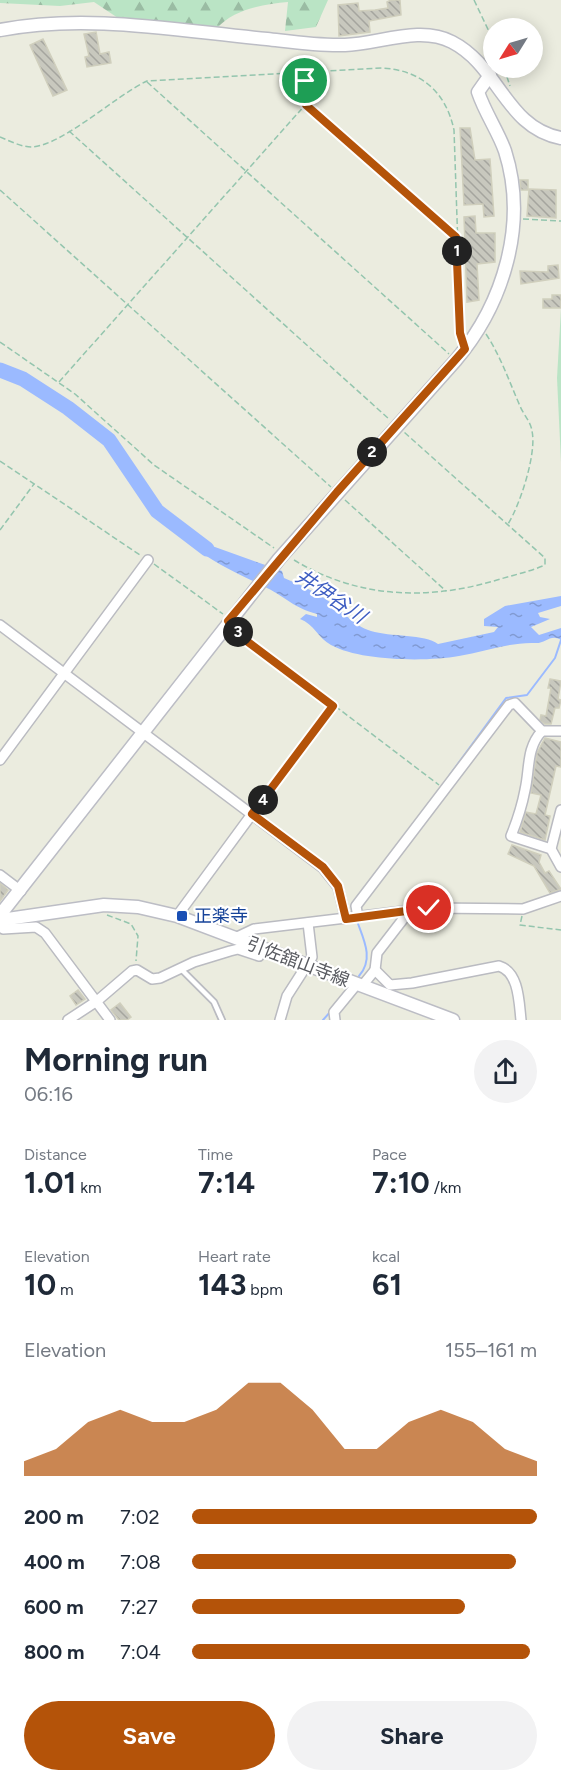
<!DOCTYPE html>
<html lang="en">
<head>
<meta charset="utf-8">
<style>
  body { margin:0; font-family:Figtree,"Noto Sans JP",sans-serif; background:#f2f2f3; color:#1f2937; height:100vh; display:flex; flex-direction:column; font-size:22px; white-space:nowrap }
  * { box-sizing:border-box; margin:0 }
  p { font-size:20px; color:#747a83 }
  .icon { flex:none; width:33px; height:33px; fill:none; stroke:currentColor; stroke-width:2; stroke-linecap:round; stroke-linejoin:round }
  .map { position:relative; height:1020px; overflow:hidden }
  .drawer { display:flex; flex-direction:column; background:#fff; flex:1 }
  .drawer>* { flex:none }
  .needle { width:39px; rotate:233deg }
  .fabs { position:absolute; left:483px; top:18px; display:grid; gap:12px }
  .fabs a { display:grid; place-items:center; width:60px; height:60px; border-radius:50%; background:#fff; box-shadow:0 3px 15px #0003; font-size:30px }
  .pin { position:absolute; display:grid; place-items:center; width:51px; height:51px; color:#fff; margin:-26px; border:3px solid #fff; border-radius:50%; box-shadow:0 2px 6px #0007 }
  .km { position:absolute; width:30px; height:30px; margin:-15px; border-radius:50%; background:#222; color:#fff; font-size:16px; line-height:30px; text-align:center }
  .round { display:grid; place-items:center; flex:none; width:63px; height:63px; border-radius:32px; background:#f2f2f3 }
  .head { display:flex; align-items:center; justify-content:space-between; height:102px; padding:0 24px }
  h1 { font-size:33px; font-weight:700; line-height:45px }
  .stats { display:grid; grid-template-columns:repeat(3,1fr); gap:9px; height:102px; padding:6px 24px }
  .stats div { display:grid; align-content:center }
  .stats b { font-size:30px; font-weight:700 }
  .stats small { font-size:16px; font-weight:400 }
  .stats p { font-size:16px }
  .chart { height:168px; padding:12px 24px }
  .chart p { display:flex; justify-content:space-between }
  .chart svg { width:100%; height:108px; margin-top:6px; fill:#b45309; opacity:.7 }
  .primary-button { display:flex; gap:12px; margin-top:auto; padding:12px 24px }
  .primary-button a { flex:1; height:69px; border-radius:36px; background:#b45309; color:#fff; font-size:24px; font-weight:700; line-height:69px; text-align:center }
  .primary-button a+a { background:#f2f2f3; color:#1f2937 }
  ul { padding:0 24px; list-style:none; font-size:20px }
  li { display:grid; grid-template-columns:96px 72px 1fr; align-items:center; height:45px }
  li i { height:15px; border-radius:8px; background:#b45309 }
  .map>svg:first-child { display:block }
</style>
</head>
<body>
<div class="map">
<svg width="561" height="1020" viewBox="0 0 561 1020">
  <defs>
    <pattern id="forest-firs" width="22" height="20" patternUnits="userSpaceOnUse" patternTransform="scale(1.5)"><rect width="22" height="20" fill="#bae4c5"/><path d="M5 1l3.5 6h-7zM16 11l3.5 6h-7z" fill="#9abca3"/></pattern>
    <pattern id="water-ripples" width="26" height="14" patternUnits="userSpaceOnUse" patternTransform="scale(1.5)"><rect width="26" height="14" fill="#9bbaff"/><path d="M2 4q2-2 4 0t4 0M15 11q2-2 4 0t4 0" fill="none" stroke="#819ad2"/></pattern>
    <pattern id="building-back-hatch" width="6" height="6" patternUnits="userSpaceOnUse" patternTransform="scale(1.5)"><rect width="6" height="6" fill="#c8c8be"/><path d="M-1 5l2 2M0 0l6 6M5-1l2 2" fill="none" stroke="#a5a59e"/></pattern>
  </defs>
  <rect width="100%" height="100%" fill="#ebecdf"/>
  <g fill="url(#forest-firs)">
    <path d="M0,0H328L316,27L285,31L288,2C264,4 234,9 217,28L130,26L94,2L60,6L0,3Z"/>
    <polygon points="561,309 561,462 557,378"/>
  </g>
  <path fill="url(#water-ripples)" d="M194,535L201,542L282,571L284,578C299,584 318,593 330,602C345,612 352,625 371,631C390,637 425,634 438,644L494,632L498,627L484,626V619L505,606L561,596V606L538,613L540,617L550,619L531,627L539,635L561,628V640C551,633 545,644 535,643C509,642 485,652 459,656C426,662 360,661 331,645C318,638 314,624 300,619L306,614L317,617V614C294,608 287,598 267,588C239,574 213,563 188,543Z"/>
  <g fill="none" stroke-linecap="round" stroke-linejoin="round">
    <g stroke="#9bbaff" stroke-width="2">
      <polyline points="449,776 506,698 527,695 555,658 561,640"/>
      <path d="M357,921C364,940 374,959 359,976"/>
      <polyline points="323,1020 331,1011"/>
    </g>
    <polyline stroke="#9bbaff" stroke-width="15" points="0,370 23,379 68,408 109,440 157,511 207,549"/>
  </g>
  <g fill="url(#building-back-hatch)" stroke="#d0cfbd" stroke-width="1.5">
    <polygon points="391,0 400,0 401,15 369,21 370,32 339,36 338,5 358,3 359,11 375,10 388,8 387,2"/>
    <polygon points="96,32 100,54 109,52 111,63 87,67 85,57 89,56 84,34"/>
    <polygon points="43,39 67,90 53,96 30,45"/>
    <polygon points="460,128 470,128 475,160 490,159 494,216 484,217 483,204 464,205"/>
    <polygon points="520,180 528,180 528,190 521,190"/>
    <polygon points="529,189 556,190 556,218 527,216"/>
    <polygon points="475,216 476,233 495,233 495,262 477,264 479,300 467,302 464,217"/>
    <polygon points="558,265 559,278 521,284 520,271 548,272 548,266"/>
    <polygon points="552,295 561,295 561,308 543,308 543,299 552,299"/>
    <polygon points="550,679 561,681 558,699 561,700 559,708 555,708 551,724 545,724 540,720 541,715 546,716 551,688 548,688"/>
    <polygon points="545,738 561,742 561,767 556,766 545,815 550,816 545,840 520,832 526,812 536,814 541,795 531,793 537,753"/>
    <polygon points="512,845 541,855 539,862 545,873 549,871 561,889 550,893 534,866 508,854"/>
    <polygon points="0,883 8,890 0,901"/>
    <polygon points="78,990 85,999 76,1005 70,996"/>
    <polygon points="120,1003 131,1017 127,1020 119,1020 111,1010"/>
  </g>
  <g fill="none" stroke-linecap="round" stroke-linejoin="round">
    <g stroke="#babbc1" stroke-width="8">
      <polyline id="lane" points="181,969 214,1002 222,1020"/>
    </g>
    <g stroke="#babbc1" stroke-width="12">
      <g id="street">
        <polyline points="0,625 323,868 338,887 346,919"/>
        <path d="M542,731C526,748 530,769 525,790C522,806 517,821 511,836L551,849"/>
        <polyline points="0,760 148,560"/>
        <polyline points="561,810 551,849 561,867"/>
        <polyline points="0,875 21,891"/>
        <polyline points="177,916 252,814"/>
        <polyline points="358,917 356,906 509,705 515,703 542,731 561,731"/>
        <polyline points="3,929 36,927 45,933 110,1020"/>
        <polyline points="235,938 254,929 429,908 523,909 561,896"/>
        <polyline points="375,970 377,953 404,918 404,911"/>
        <path d="M362,986L375,970L390,985L412,983L499,966C519,972 519,1002 521,1020"/>
        <polyline points="68,1020 97,1001 132,971 137,970 152,979 160,978 194,962 230,951 238,949 259,956 263,948"/>
        <polyline points="280,1020 287,996 312,957 308,923"/>
        <polyline points="335,1020 334,1012 357,984"/>
      </g>
    </g>
    <g stroke="#bcbdc5" stroke-width="15">
      <g id="secondary">
        <path d="M0,30C88,13 179,31 267,39C293,42 319,46 345,45C379,44 420,25 452,42C499,66 506,128 561,138"/>
        <path d="M0,915L279,559L456,360C504,303 528,223 505,151C498,131 485,113 478,92L490,75"/>
        <polyline points="0,920 104,905 138,907 177,916 453,1020"/>
      </g>
    </g>
    <g stroke="#94c5ae" stroke-width="1.5" stroke-dasharray="6 3" stroke-linecap="butt">
      <polyline points="474,0 494,42"/>
      <polyline points="504,68 510,86"/>
      <polyline points="147,82 449,354"/>
      <polyline points="306,105 456,237"/>
      <polyline points="69,131 389,419"/>
      <path d="M0,137C10,141 21,147 32,147C63,145 115,96 147,81L382,68C421,70 446,92 454,130L461,336"/>
      <polyline points="0,190 331,487"/>
      <polyline points="523,219 561,221"/>
      <path d="M486,334C501,357 509,381 520,406C523,414 531,422 532,431C537,453 520,505 508,524"/>
      <polyline points="0,342 75,394 154,465 274,548"/>
      <polyline points="59,382 306,104 305,54"/>
      <polyline points="0,461 140,555"/>
      <polyline points="345,500 446,591"/>
      <polyline points="0,530 34,484"/>
      <path d="M294,560C357,598 427,601 497,580C513,575 529,572 545,565V558L404,432"/>
      <polyline points="154,564 223,614"/>
      <polyline points="235,630 439,785"/>
      <polyline points="256,808 333,707"/>
      <polyline points="107,915 131,924 138,936 136,961"/>
      <polyline points="522,916 520,925 561,930"/>
    </g>
    <use href="#lane" stroke="#fff" stroke-width="4.5"/>
    <use href="#street" stroke="#fff" stroke-width="9"/>
    <use href="#secondary" stroke="#fff" stroke-width="12"/>
  </g>
  <g fill="none" stroke-linecap="round" stroke-linejoin="round">
    <g stroke="#fff" stroke-width="12">
      <polyline id="route" points="305,81 306,105 456,237 460,333 465,349 337,492 228,621 248,642 333,706 252,814 323,867 338,886 346,919 429,908"/>
    </g>
    <use href="#route" stroke="#b45309" stroke-width="8"/>
  </g>
  <rect fill="#1a4fb4" stroke="#fff" stroke-width="2" x="176" y="910" width="12" height="12" rx="3"/>
  <g text-anchor="middle" dominant-baseline="central" stroke-width="4.5" stroke-linejoin="round" paint-order="stroke">
    <g font-size="18" fill="#164399" stroke="#fff" text-anchor="start">
      <text x="194" y="916">正楽寺</text>
    </g>
    <g font-size="18" fill="#585a60" stroke="#fff">
      <text transform="translate(298 962) rotate(21)">引佐舘山寺線</text>
    </g>
    <g font-size="20" font-style="italic" fill="#3e5dc2" stroke="#fff">
      <text transform="translate(331 596) rotate(34)">井伊谷川</text>
    </g>
  </g>
</svg>
<div class="fabs">
<a><svg class="needle" viewBox="-14 -14 28 28"><path d="M0-13l5 13h-10z" fill="#e53935"/><path d="M0 13l5-13h-10z" fill="#747a83"/></svg></a>
</div>
<div class="pin" style="left:305px;top:81px;background:#1e9e55"><svg class="icon" aria-label="arrive" viewBox="0 0 24 24"><path d="M6 21V4h12l-3 4 3 4H6"/></svg></div>
<div class="pin" style="left:429px;top:908px;background:#d93025"><svg class="icon" aria-label="check" viewBox="0 0 24 24"><path d="M5 12l5 5 9-10"/></svg></div>
<b class="km" style="left:457px;top:251px">1</b>
<b class="km" style="left:372px;top:452px">2</b>
<b class="km" style="left:238px;top:632px">3</b>
<b class="km" style="left:263px;top:800px">4</b>
</div>
<section class="drawer">
<div class="head"><div><h1>Morning run</h1><p>06:16</p></div><a class="round"><svg class="icon" aria-label="share" viewBox="0 0 24 24"><path d="M12 15V3M7 8l5-5 5 5M5 13v7h14v-7"/></svg></a></div>
<div class="stats">
<div><p>Distance</p><b>1.01<small> km</small></b></div>
<div><p>Time</p><b>7:14</b></div>
<div><p>Pace</p><b>7:10<small> /km</small></b></div>
</div>
<div class="stats">
<div><p>Elevation</p><b>10<small> m</small></b></div>
<div><p>Heart rate</p><b>143<small> bpm</small></b></div>
<div><p>kcal</p><b>61</b></div>
</div>
<div class="chart"><p><span>Elevation</span>155–161 m</p>
<svg viewBox="0 0 160 44" preserveAspectRatio="none"><path d="M0 44V38L10 33L20 22L30 17L40 22L50 22L60 17L70 6L80 6L90 17L100 33L110 33L120 22L130 17L140 22L150 33L160 38V44z"/></svg>
</div>
<ul>
<li><b>200 m</b>7:02<i style="width:100%"></i></li>
<li><b>400 m</b>7:08<i style="width:94%"></i></li>
<li><b>600 m</b>7:27<i style="width:79%"></i></li>
<li><b>800 m</b>7:04<i style="width:98%"></i></li>
</ul>
<div class="primary-button"><a>Save</a><a>Share</a></div>
</section>
</body>
</html>
